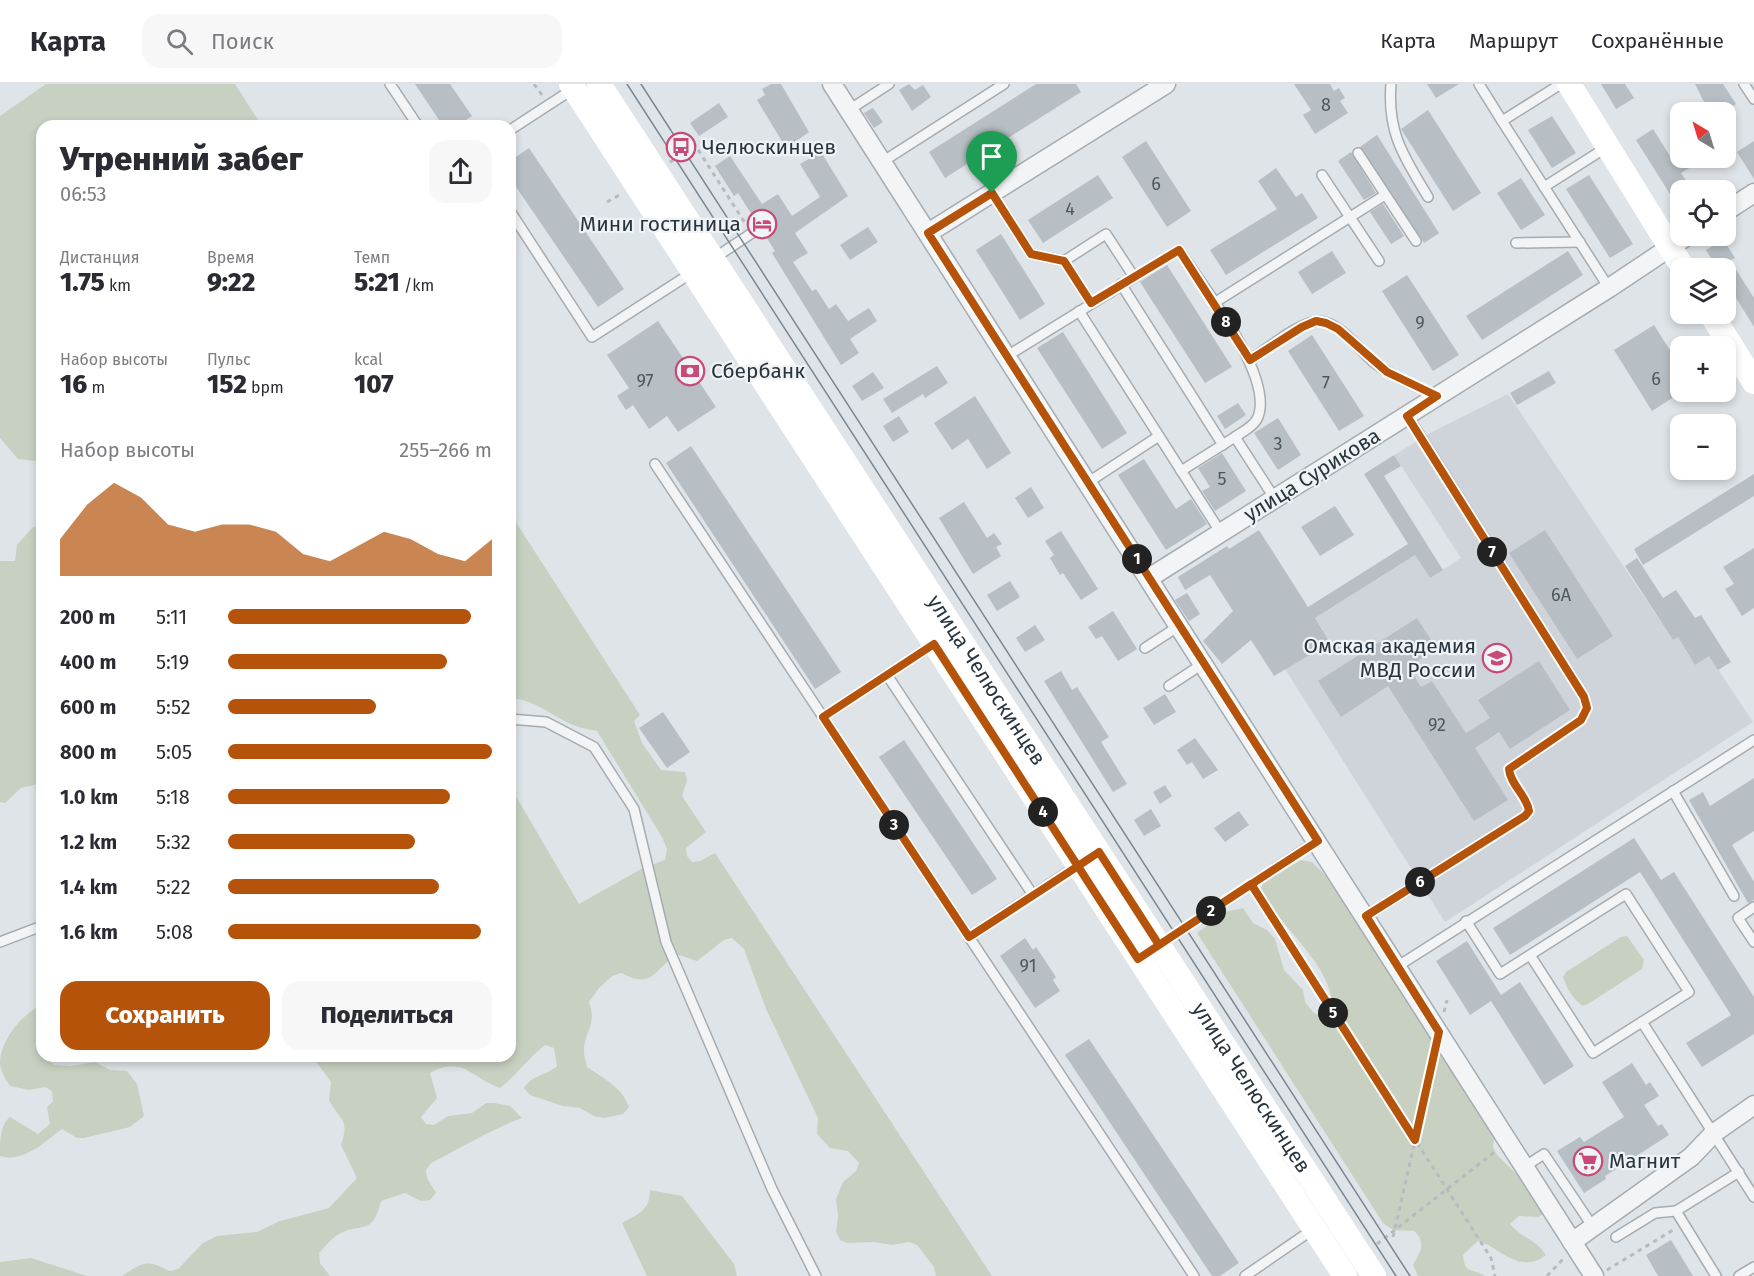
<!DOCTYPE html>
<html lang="ru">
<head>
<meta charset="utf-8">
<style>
  body { margin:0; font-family:"Fira Sans",sans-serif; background:#f7f7f7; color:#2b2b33; height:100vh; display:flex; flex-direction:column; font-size:22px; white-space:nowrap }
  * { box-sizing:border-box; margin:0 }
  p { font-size:20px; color:#7c7c81 }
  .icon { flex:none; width:33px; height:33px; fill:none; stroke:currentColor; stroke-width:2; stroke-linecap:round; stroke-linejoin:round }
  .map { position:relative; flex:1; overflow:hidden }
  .panel { position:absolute; left:36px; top:36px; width:480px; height:942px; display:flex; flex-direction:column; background:#fff; border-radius:18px; box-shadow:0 3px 9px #0003 }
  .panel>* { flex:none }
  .needle { width:39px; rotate:322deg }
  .tools { position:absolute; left:1670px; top:18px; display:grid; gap:12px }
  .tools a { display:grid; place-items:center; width:66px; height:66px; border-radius:12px; background:#fff; box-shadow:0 3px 9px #0003; font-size:30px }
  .pin { position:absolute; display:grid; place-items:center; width:51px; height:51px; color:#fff; margin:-62px -26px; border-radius:50% 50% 50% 0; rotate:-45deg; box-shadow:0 0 6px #0007 }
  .pin .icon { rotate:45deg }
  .km { position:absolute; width:30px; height:30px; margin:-15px; border-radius:50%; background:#222; color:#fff; font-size:16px; line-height:30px; text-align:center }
  .round { display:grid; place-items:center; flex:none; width:63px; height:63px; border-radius:18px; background:#f7f7f7 }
  .overview { display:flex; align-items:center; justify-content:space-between; height:102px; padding:0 24px }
  h1 { font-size:33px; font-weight:800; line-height:45px }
  .figures { display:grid; grid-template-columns:repeat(3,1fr); gap:9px; height:102px; padding:6px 24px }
  .figures div { display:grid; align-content:center }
  .figures b { font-size:26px; font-weight:800 }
  .figures small { font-size:16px; font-weight:400 }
  .figures p { font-size:16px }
  .chart { height:168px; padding:12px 24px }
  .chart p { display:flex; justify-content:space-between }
  .chart svg { width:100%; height:108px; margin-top:6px; fill:#b45309; opacity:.7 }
  .button { display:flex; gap:12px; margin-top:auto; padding:12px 24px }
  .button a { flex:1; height:69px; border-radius:18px; background:#b45309; color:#fff; font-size:24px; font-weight:800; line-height:69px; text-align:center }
  .button a+a { background:#f7f7f7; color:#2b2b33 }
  ul { padding:0 24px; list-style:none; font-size:20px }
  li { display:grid; grid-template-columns:96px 72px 1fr; align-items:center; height:45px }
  li i { height:15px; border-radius:8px; background:#b45309 }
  header { display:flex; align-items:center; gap:36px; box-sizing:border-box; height:84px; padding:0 30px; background:#fff; border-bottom:2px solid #e1e1e2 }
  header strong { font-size:28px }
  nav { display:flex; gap:33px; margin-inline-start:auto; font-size:21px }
  .search { width:420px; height:54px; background:#f7f7f7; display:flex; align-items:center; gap:15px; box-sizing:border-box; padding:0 21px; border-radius:18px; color:#7c7c81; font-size:22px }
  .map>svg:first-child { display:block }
</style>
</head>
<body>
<header>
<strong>Карта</strong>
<div class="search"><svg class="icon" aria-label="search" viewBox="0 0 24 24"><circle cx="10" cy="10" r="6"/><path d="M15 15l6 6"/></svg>Поиск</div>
<nav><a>Карта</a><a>Маршрут</a><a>Сохранённые</a></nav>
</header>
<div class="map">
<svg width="1754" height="1192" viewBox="0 0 1754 1192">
  <rect width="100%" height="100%" fill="#dfe4e8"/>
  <polygon fill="#ced4da" points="1508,310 1673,556 1678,553 1695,581 1709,572 1753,638 1445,838 1285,585 1330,559 1315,534 1415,471 1430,494 1461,474 1394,371 1432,348"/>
  <g fill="#c8d1c1">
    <polygon points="46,0 235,0 262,42 42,42 42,372 35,377 18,375 0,354 0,32"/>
    <path d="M510,429L640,631L634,637L642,659L661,686L685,688L687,696L682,712L706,748L686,764L687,772L692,778L700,777L715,769L992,1192H936L934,1183L917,1161L909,1158L892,1161L874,1158L848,1159L840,1156L836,1148L838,1132L836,1115L843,1098L856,1087L859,1079L848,1067L830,1064L817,1050L818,1034L766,925L744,865L732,854L724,856L697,877L679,871C652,883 656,907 621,889L612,892L599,904L589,918C598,941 583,949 584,968C584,973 586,978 587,983C603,994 622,1003 629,1023L623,1030L604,1034L594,1032L580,1024L563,1022L530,1011L524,1004C533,990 546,992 557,982L554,964L545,961C528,974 517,991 500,1004C471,994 463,971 430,989L437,1014L421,1033L426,1040L434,1041L448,1032L472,1029L486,1019H494L510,1022L522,1034C491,1045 461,1064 431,1079L426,1086L427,1094L436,1109L430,1116L421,1117L405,1109L381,1117C372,1155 360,1136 336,1152C330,1156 324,1164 319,1169L320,1179L330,1192H122C145,1177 146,1176 170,1187L178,1185L203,1159L217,1152L257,1148L280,1137L329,1124L357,1094L341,1061C350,1034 340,1037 329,1016L331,998L312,972H510V702L579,820L643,784L665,776L667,765L662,753L597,647C589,645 580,644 573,641C552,632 534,615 510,614Z"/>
    <polygon points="33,443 42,443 42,699 21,704 5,719 0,718 0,477 15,477 17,461"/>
    <path d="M1301,776L1312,778L1326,792L1495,1048L1493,1063L1497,1071L1525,1098L1546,1129L1538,1133L1519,1132L1510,1140C1521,1154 1537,1156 1546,1171C1519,1192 1499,1162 1478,1157L1463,1171C1465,1192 1472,1183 1485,1192H1418L1413,1181C1420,1168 1427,1159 1414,1147L1393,1146L1383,1139L1197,849L1225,828L1243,824L1253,839L1267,846L1275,855L1284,886L1303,906L1305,918L1313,928L1322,934L1330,931C1344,893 1278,839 1260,808L1263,799Z"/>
    <path d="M1627,852L1644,876L1642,885L1588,920L1583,922C1574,917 1566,903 1563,893L1566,888L1621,853Z"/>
    <path d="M42,921V972H46L54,981L71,982L95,978L110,986L127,987L137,1000L144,1032L130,1043L84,1054H77L62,1045C44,1058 24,1079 0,1072C0,1058 0,1041 10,1033L38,1050L50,1040L47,1023L53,1017L52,1007L45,1003L29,1006L10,1002C6,996 1,988 0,980C0,957 21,930 42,921Z"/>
    <path d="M650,1106L682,1112L734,1180L737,1192H647L622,1139C639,1130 650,1126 650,1106Z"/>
    <polygon points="31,1174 87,1192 0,1192 0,1178"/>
  </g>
  <g fill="#b7bfc4">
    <polygon points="415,0 450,0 472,32 457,42 443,42"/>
    <polygon points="771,0 781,0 809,48 786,64 757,16 765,11 762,5"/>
    <polygon points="909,0 915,6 923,1 931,13 912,27 899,6"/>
    <polygon points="1036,0 1076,0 1081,8 945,94 929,68"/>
    <polygon points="1294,0 1330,0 1334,7 1339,4 1345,14 1340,17 1348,29 1315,50 1303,31 1311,26"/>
    <polygon points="1427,0 1459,0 1436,14"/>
    <polygon points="1601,0 1625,0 1634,14 1616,25"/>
    <polygon points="1695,0 1723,0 1736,20 1722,28 1709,28"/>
    <polygon points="719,19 728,33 699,52 690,39"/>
    <polygon points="873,24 883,38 874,44 864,29"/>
    <polygon points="1428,26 1481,109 1453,127 1401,45"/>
    <polygon points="1552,32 1576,69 1552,84 1528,46"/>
    <polygon points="1653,45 1670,72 1674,69 1677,74 1706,74 1681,89 1692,106 1680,106 1680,126 1636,56"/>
    <polygon points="1377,51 1439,149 1424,159 1360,63"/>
    <polygon points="1146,57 1191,127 1167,143 1122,73"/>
    <polygon points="1754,57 1754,95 1737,68"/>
    <polygon points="529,64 624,205 598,223 510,94 510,77"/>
    <polygon points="821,68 848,112 795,149 808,169 793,178 812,207 816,205 829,225 836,220 848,237 869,224 877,237 850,255 859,269 841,281 772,169 775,167 738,109 734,112 715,82 730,72 762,120 778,110 792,132 820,113 800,80"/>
    <polygon points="1351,68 1376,109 1364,116 1338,77"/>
    <polygon points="1276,84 1296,113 1302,109 1318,134 1226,191 1210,166 1277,125 1258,97"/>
    <polygon points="1098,91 1113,114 1043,159 1028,136"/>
    <polygon points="1589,91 1633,160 1610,174 1566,105"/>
    <polygon points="1521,94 1545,131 1521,146 1497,109"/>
    <polygon points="1383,120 1404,152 1391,160 1370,128"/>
    <polygon points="868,143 878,158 850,176 840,161"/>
    <polygon points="1001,150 1045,220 1020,236 976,166"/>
    <polygon points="1723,155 1735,174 1730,176 1754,214 1754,243 1725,196 1725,184 1717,184 1706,166"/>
    <polygon points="1332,167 1346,189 1312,210 1298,188"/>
    <polygon points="1568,167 1583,191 1482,256 1466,232"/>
    <polygon points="1167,181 1232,283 1205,299 1140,198"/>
    <polygon points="1407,191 1459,271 1433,287 1382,207"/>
    <polygon points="658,237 716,323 678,348 667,332 649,345 633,321 626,326 617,312 629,304 607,271"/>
    <polygon points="1654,241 1680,282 1680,309 1652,327 1614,266"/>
    <polygon points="1063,248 1127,349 1102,365 1037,264"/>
    <polygon points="1312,251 1364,332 1339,347 1288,267"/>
    <polygon points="937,282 948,299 925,314 923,310 892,329 883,315"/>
    <polygon points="1549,287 1556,299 1517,321 1510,309"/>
    <polygon points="873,288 884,304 862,317 852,302"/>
    <polygon points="975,312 1011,369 987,385 968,355 952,366 934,339"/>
    <polygon points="1238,319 1246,331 1225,345 1217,332"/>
    <polygon points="899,332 909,348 893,358 883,342"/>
    <polygon points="1278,334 1301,371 1278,386 1254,349"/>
    <polygon points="691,362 841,588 815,605 666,379"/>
    <polygon points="1222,369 1246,407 1215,427 1202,407 1210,403 1198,384"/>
    <polygon points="1394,371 1401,382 1384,392 1443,486 1430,494 1415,471 1315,534 1330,559 1274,592 1251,556 1222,580 1203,557 1233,527 1210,491 1185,506 1178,493 1227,462 1229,465 1259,446 1308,523 1408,460 1364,390"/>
    <polygon points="1144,375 1176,425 1191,415 1207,440 1166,466 1118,391"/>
    <polygon points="1754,390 1754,412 1643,481 1634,465"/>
    <polygon points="1031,403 1044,424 1028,434 1015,414"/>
    <polygon points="964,418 987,454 994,449 1002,460 996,463 1001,472 973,490 939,434"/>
    <polygon points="1335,422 1354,451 1320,472 1301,443"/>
    <polygon points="1545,446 1613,552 1577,575 1509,469"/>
    <polygon points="1061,447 1098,505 1081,516 1063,489 1060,491 1050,474 1054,471 1045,457"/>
    <polygon points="1754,464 1754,524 1742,532 1725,505 1734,500 1723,483"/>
    <polygon points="1637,474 1663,514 1676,506 1695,534 1701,531 1731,578 1718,586 1709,572 1695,581 1678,553 1673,556 1625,482"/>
    <polygon points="1010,497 1020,513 997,527 987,511"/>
    <polygon points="1187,509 1200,530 1189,537 1175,516"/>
    <polygon points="1113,527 1137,565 1118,577 1102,552 1096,555 1088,543"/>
    <polygon points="1417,534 1437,565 1408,583 1421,603 1432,597 1466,649 1490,634 1478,616 1539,577 1570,626 1510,665 1499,648 1475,664 1508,716 1474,737 1388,602 1341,633 1318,597"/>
    <polygon points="1035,541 1045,556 1025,568 1016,554"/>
    <polygon points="1061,587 1072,606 1077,603 1109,653 1101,658 1127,700 1113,708 1044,597"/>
    <polygon points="1165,610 1176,628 1154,641 1143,624"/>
    <polygon points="663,628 690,668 667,684 639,644"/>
    <polygon points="1195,654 1218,686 1203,695 1192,678 1187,681 1177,666"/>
    <polygon points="904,656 997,795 972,811 879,673"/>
    <polygon points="1754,694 1754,747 1732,761 1754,798 1754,816 1748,819 1689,716 1703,708 1710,722"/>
    <polygon points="1165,701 1172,712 1160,720 1153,708"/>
    <polygon points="1151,725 1161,742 1144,752 1134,736"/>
    <polygon points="1239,727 1249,741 1225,758 1214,744"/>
    <polygon points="1634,754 1661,796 1674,788 1754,913 1754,950 1702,983 1686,959 1731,931 1640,788 1510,871 1493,844"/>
    <polygon points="1025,854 1033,866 1036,863 1056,893 1053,896 1060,907 1035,924 1000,872"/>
    <polygon points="1467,857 1501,911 1520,898 1574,982 1544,1001 1491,917 1470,931 1436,877"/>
    <polygon points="1089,955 1239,1179 1220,1192 1212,1192 1065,971"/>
    <polygon points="1632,979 1646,1001 1650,998 1659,1012 1644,1021 1658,1042 1662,1040 1669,1051 1605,1092 1606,1095 1584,1109 1557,1067 1580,1053 1584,1058 1624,1033 1602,998"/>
    <polygon points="1671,1156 1693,1192 1658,1192 1646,1171"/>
  </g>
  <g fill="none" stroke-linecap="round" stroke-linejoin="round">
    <g stroke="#a5acb2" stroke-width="12">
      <g id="lane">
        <polyline points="390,0 418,42"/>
        <path d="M1391,0C1387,49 1404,73 1428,113"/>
        <polyline points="1479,0 1502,37"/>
        <polyline points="1561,0 1502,37 1609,204"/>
        <polyline points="1744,0 1754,15"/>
        <polyline points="849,26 889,0"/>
        <polyline points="510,46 573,5"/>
        <polyline points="1358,69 1416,157"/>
        <polyline points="882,78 1004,0"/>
        <polyline points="1322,91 1379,177"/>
        <polyline points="1544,103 1607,63"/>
        <polyline points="992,109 1031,170 1064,177"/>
        <polyline points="510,127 592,253 693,188"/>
        <polyline points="1516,159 1580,158"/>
        <polyline points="713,175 752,149"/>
        <polyline points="1121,200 1223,361"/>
        <polyline points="1091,219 1064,177 1106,150 1134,193"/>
        <polyline points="1214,219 1385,111"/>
        <polyline points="1079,227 1221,449"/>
        <path d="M1007,272L1179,166C1201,200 1277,295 1257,335C1253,343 1242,348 1235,353"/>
        <path d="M1250,276C1269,264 1291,244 1313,238C1337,232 1360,268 1376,280C1394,294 1417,302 1437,312"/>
        <polyline points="655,380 823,633 934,560"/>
        <polyline points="1181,387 1235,353 1275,415"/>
        <polyline points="1087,399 1159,352"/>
        <polyline points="1145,564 1179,542"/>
        <polyline points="887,591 1033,811"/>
        <polyline points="1169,602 1204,579"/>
        <polyline points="823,633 1194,1192"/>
        <polyline points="510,635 546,638 594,663 634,725 666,858 772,1105 816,1192"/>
        <polyline points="1673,707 1734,812"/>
        <polyline points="1754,823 1738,834 1754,858"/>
        <path d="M1366,832L1525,732L1529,727C1527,712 1510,700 1509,685L1581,636L1587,624L1584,613L1407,331"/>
        <polyline points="1466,837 1500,890 1626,810 1689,908 1593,969 1530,871"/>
        <polyline points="969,853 1077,782"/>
        <polyline points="0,858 42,842"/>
        <polyline points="1159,861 1317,757"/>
        <polyline points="1398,882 1754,656"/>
        <polyline points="1642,938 1754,1113"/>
        <polyline points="1524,1083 1544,1070 1593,1143"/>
        <polyline points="1616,1153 1655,1129 1676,1127"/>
        <polyline points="1245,1192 1312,1146"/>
        <polyline points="1716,1192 1676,1127 1739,1088"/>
        <polyline points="1739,1192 1754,1183"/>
      </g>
    </g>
    <g stroke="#a5acb2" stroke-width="21">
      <g id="street">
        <polyline points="832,0 1594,1192"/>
        <polyline points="1725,128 1754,109"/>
        <polyline points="928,149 1166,0"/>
        <polyline points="1149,494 1609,204 1687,152"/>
        <polyline points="1572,1158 1691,1073 1714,1049 1754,1021"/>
      </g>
    </g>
    <g stroke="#b6bbbf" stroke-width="3" stroke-dasharray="4.5 4.5" stroke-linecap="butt">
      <polyline points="534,0 542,11"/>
      <polyline points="670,78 695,61 745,139"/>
      <polyline points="607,118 621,110"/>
      <polyline points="1257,809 1491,1174 1495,1192"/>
      <polyline points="1444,928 1447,916"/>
      <polyline points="1393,1153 1434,973"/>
      <polyline points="1377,1160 1497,1066"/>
      <polyline points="1607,1186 1673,1146"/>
      <polyline points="1547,1192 1564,1174"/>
    </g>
    <use href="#lane" stroke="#f2f4f6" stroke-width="9"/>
    <use href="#street" stroke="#f2f4f6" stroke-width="18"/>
    <g stroke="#fff" stroke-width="24">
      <polyline points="571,0 1345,1192"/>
      <path id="s1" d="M599,0L1374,1192"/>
      <polyline points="1569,0 1683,184"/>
      <polyline points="1711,230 1754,298"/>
    </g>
    <g stroke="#7a8790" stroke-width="1.5">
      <polyline points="627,0 1396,1192"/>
      <polyline points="641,0 1410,1192"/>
    </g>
  </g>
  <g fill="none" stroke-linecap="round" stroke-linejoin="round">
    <g stroke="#fff" stroke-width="12">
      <path id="route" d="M992,109L928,149L1318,757C1265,791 1212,826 1159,861L1099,768C1056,797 1012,825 969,853L823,633L934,560L1138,875L1251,800L1415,1056L1439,948L1366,832L1525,732L1529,727C1527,712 1510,700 1509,685L1581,636L1587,624L1584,613L1407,332L1437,312L1387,288L1338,245L1326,239L1316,237L1302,243L1250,276L1179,166L1091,219L1064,177L1031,170L992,109"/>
    </g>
    <use href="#route" stroke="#b45309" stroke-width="8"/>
  </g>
  <defs>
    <g id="bus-ring" transform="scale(1.5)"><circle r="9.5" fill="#eff3f5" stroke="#c74a77" stroke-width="1.5"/><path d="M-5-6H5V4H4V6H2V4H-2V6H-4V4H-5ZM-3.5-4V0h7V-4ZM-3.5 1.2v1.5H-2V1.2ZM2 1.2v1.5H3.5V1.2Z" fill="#c74a77"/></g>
    <g id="hotel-ring" transform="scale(1.5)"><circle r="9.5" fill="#eff3f5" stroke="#c74a77" stroke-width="1.5"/><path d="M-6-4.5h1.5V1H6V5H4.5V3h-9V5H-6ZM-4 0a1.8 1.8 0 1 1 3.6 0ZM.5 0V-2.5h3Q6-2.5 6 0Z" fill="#c74a77"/></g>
    <g id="bank-ring" transform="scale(1.5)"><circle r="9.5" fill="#eff3f5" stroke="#c74a77" stroke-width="1.5"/><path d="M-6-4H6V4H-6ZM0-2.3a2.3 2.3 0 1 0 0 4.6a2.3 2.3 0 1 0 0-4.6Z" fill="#c74a77"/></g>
    <g id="university-ring" transform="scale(1.5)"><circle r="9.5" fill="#eff3f5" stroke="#c74a77" stroke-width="1.5"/><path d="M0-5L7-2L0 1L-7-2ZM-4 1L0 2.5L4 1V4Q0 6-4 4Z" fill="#c74a77"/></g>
    <g id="supermarket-ring" transform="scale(1.5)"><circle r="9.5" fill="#eff3f5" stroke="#c74a77" stroke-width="1.5"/><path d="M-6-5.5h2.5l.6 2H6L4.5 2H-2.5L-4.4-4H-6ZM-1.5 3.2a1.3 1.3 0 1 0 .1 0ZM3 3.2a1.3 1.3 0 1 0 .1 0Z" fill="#c74a77"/></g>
  </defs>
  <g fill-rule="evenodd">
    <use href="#bus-ring" x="681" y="63"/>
    <use href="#hotel-ring" x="762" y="140"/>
    <use href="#bank-ring" x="690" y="287"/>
    <use href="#university-ring" x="1497" y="574"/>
    <use href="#supermarket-ring" x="1588" y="1077"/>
  </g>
  <g text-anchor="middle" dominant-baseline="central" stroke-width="4.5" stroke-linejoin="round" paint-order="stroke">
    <g font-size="18" fill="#4c5860">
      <text x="1326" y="21">8</text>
      <text x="1156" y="100">6</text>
      <text x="1070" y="125">4</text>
      <text x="1420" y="239">9</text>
      <text x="1656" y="295">6</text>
      <text x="645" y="297">97</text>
      <text x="1326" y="299">7</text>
      <text x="1278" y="360">3</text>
      <text x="1222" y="395">5</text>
      <text x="1561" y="511">6А</text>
      <text x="1437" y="641">92</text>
      <text x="1028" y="882">91</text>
    </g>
    <g font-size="21" fill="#29353e" stroke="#eff3f5" text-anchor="start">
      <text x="702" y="63">Челюскинцев</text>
      <text x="741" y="140" text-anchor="end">Мини гостиница</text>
      <text x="711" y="287">Сбербанк</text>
      <text x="1476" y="562" text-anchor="end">Омская академия<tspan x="1476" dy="24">МВД России</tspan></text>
      <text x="1609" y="1077">Магнит</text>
    </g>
    <g font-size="21" fill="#29353e" stroke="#eff3f5">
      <text transform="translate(1312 391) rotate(-32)">улица Сурикова</text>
      <text stroke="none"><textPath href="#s1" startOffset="711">улица Челюскинцев</textPath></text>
      <text stroke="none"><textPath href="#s1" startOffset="1197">улица Челюскинцев</textPath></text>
    </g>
  </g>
</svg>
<div class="tools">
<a><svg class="needle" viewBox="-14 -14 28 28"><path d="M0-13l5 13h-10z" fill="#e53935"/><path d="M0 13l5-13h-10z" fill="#7c7c81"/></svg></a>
<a><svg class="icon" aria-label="locate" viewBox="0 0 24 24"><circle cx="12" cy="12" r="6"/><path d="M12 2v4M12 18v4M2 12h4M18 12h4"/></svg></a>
<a><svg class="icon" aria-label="layers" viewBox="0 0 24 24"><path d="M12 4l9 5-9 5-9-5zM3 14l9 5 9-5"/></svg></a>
<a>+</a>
<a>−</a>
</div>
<div class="pin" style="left:992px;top:109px;background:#1e9e55"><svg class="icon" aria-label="arrive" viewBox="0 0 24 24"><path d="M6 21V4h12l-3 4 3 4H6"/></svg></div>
<b class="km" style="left:1137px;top:475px">1</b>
<b class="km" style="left:1211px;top:827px">2</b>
<b class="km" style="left:894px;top:741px">3</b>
<b class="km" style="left:1043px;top:728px">4</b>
<b class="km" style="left:1333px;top:929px">5</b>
<b class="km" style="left:1420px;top:798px">6</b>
<b class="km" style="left:1492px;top:468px">7</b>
<b class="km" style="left:1226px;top:238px">8</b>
<section class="panel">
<div class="overview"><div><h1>Утренний забег</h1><p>06:53</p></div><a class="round"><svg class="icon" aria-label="share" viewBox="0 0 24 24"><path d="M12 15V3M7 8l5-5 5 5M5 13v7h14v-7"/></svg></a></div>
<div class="figures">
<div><p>Дистанция</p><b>1.75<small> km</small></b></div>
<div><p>Время</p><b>9:22</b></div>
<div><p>Темп</p><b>5:21<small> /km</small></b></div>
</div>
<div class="figures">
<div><p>Набор высоты</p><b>16<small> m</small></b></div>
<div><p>Пульс</p><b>152<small> bpm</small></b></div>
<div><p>kcal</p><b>107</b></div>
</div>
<div class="chart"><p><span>Набор высоты</span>255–266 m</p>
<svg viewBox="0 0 160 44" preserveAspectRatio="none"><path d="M0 44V29L10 15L20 6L30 12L40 23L50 26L60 23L70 23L80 26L90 35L100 38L110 32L120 26L130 29L140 35L150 38L160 29V44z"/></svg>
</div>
<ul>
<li><b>200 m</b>5:11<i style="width:92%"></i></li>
<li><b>400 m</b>5:19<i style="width:83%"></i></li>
<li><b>600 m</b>5:52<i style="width:56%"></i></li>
<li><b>800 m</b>5:05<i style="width:100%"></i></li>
<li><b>1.0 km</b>5:18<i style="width:84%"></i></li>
<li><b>1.2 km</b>5:32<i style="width:71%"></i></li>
<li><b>1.4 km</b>5:22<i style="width:80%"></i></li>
<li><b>1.6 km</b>5:08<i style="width:96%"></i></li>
</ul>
<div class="button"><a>Сохранить</a><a>Поделиться</a></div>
</section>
</div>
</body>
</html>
